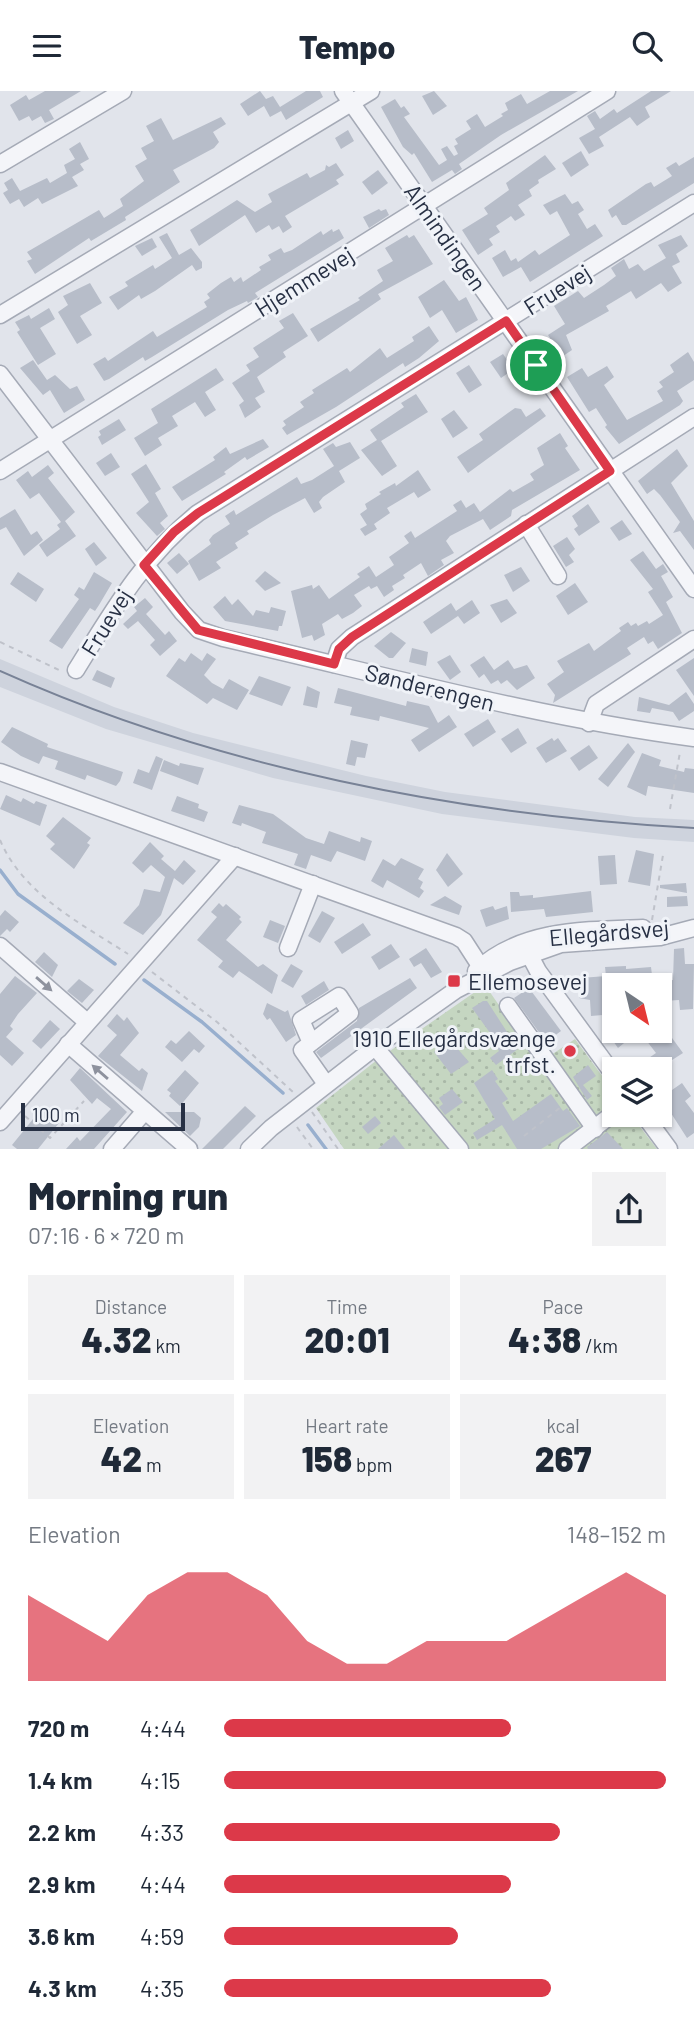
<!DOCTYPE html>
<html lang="en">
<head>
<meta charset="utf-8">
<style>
  body { margin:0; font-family:Barlow,sans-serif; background:#f2f2f3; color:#1f2937; height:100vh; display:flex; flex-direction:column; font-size:26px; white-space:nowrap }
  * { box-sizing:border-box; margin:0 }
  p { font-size:23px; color:#747a83 }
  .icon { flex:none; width:38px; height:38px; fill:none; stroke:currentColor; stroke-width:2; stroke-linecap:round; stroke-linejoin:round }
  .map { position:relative; height:1058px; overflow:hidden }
  .panel { display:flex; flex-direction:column; background:#fff; flex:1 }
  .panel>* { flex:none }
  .needle { width:46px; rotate:145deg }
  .fabs { position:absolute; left:602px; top:882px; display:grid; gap:14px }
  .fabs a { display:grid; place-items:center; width:70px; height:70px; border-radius:0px; background:#fff; box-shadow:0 2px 5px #0004; font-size:35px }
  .scale { position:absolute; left:21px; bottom:18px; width:164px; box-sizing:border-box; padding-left:7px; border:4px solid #273044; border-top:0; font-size:19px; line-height:24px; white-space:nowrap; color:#273044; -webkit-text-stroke:5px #f0f3f8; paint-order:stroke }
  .pin { position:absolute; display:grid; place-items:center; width:60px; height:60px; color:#fff; margin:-30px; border:4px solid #fff; border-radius:50%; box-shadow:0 2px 7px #0007 }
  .round { display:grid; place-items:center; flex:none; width:74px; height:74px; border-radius:0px; background:#f2f2f3 }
  .summary { display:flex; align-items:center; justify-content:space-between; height:119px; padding:0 28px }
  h1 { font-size:38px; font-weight:800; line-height:52px }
  .metrics { display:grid; grid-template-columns:repeat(3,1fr); gap:10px; height:119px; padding:7px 28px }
  .metrics div { display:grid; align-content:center; border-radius:0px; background:#f2f2f3; text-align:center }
  .metrics b { font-size:35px; font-weight:800 }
  .metrics small { font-size:19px; font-weight:400 }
  .metrics p { font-size:19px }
  .chart { height:196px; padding:14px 28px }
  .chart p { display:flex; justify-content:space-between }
  .chart svg { width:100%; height:126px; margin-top:7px; fill:#dc3949; opacity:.7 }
  ul { padding:0 28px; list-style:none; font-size:23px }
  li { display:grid; grid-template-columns:112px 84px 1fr; align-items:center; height:52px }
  li i { height:18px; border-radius:9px; background:#dc3949 }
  header { display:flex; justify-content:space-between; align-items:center; height:91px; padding:0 28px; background:#fff; font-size:32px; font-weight:800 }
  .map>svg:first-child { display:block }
</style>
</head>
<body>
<header><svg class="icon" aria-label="menu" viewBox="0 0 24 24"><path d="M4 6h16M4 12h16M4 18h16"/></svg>Tempo<svg class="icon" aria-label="search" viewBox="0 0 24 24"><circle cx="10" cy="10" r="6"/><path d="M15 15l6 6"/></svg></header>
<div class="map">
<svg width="694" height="1058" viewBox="0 0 694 1058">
  <defs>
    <pattern id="green-dots" width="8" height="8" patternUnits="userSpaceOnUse" patternTransform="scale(1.75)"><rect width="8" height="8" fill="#c5d6c1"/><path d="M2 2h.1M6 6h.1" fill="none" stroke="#a9b8a7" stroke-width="1.8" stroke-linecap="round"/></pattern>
  </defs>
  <rect width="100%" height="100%" fill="#e1e4eb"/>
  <polygon fill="#ced3dd" points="0,568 114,616 193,642 366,685 445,701 635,726 694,729 694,751 634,747 442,723 273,687 106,638 0,596"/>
  <polygon fill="url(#green-dots)" points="485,894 539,972 575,948 614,1001 614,1024 631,1024 657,1058 344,1058 316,1017 377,969"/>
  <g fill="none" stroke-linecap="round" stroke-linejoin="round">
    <g stroke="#98afce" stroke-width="3.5">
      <polyline points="0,779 18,803 115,873"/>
      <polyline points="144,889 202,931 283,1002"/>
      <polyline points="308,1034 326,1058"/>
    </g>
  </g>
  <g fill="#b7bdc9">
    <polygon points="45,0 81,0 49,19 54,28 45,32 41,25 32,30 29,25 19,30 10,14 26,4 29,9"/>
    <polygon points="260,0 266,8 273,5 280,16 306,0 320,0 323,6 286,29 281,20 270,26 264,15 248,25 240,13"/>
    <polygon points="434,0 447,15 433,24 422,5"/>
    <polygon points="550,0 578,0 501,44 459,73 462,78 455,83 452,79 432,91 414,62 412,64 403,56 381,16 395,8 401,17 404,15 410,23 404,26 439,74 447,69 441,58 447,55 454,65 458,63 454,55 458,53 455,48 471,38 466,30 477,23 485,36 503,25 501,23 508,19 505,12 521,3 527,13"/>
    <polygon points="651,0 671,0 645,16 650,26 637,35 630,26 599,46 604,55 589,63 579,47 595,38 587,25 595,20 600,28 614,18 617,22"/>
    <polygon points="221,26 226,33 213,41 219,51 214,57 173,79 180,91 125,126 126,129 91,150 89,147 35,183 27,170 32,168 27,161 99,119 104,127 123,115 120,108 144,90 135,75 147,68 141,57 154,50 146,35 161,27 173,49"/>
    <polygon points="348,39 354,50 341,58 335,47"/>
    <polygon points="80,51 89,68 80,73 84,79 72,86 78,95 42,113 38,107 24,116 19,108 10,113 3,102 8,99 4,92 12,87 20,100 47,87 50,92 67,82 64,74 75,68 69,58"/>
    <polygon points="581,60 589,74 571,86 562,72"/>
    <polygon points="545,64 556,78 538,89 539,92 529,99 532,105 518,114 525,124 515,130 511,125 496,135 500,141 489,148 493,154 478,164 462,139 488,123 484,117 509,99 506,92"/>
    <polygon points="694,66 694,92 626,134 622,134 616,124 612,127 608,119 646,93 651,91 654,96 672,85 666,77 676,71 679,75"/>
    <polygon points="336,72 344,84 336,89 339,93 285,125 292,136 283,142 279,135 272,139 269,134 256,142 245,124 199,155 190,139 237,109 255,121 272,111 268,103 307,82 310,87 325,79 326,74 329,76"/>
    <polygon points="378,79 388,92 372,104 362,91"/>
    <polygon points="565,103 572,113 578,110 584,119 578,123 587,138 595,133 603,145 530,191 521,176 503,186 492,167 505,159 511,170 516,167 518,171 535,159 539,164 570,144 557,120 550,124 543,114"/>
    <polygon points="379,118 381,120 386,118 389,124 369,137 363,126"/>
    <polygon points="332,138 333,141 339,138 344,147 255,202 258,206 248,212 247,210 228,219 152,266 145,270 143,266 109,288 104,290 93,273 105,266 108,270 153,240 157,246 207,216 204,211 210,207 207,203 221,192 231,186 234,191 241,186 243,191 261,179 259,176 271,169 268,164 281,157 284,162 292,159 321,140 323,144"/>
    <polygon points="167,142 179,164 191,157 202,171 202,177 196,180 192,174 155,200 141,208 139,204 118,219 109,206 128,195 125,191 153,174 155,178 172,167 159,146"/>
    <polygon points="407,144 409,147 414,144 433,173 378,203 381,208 318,251 310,238 360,209 358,207 383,190 377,179 393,170 385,157"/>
    <polygon points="681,144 688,155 676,163 680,171 672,175 682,192 668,201 661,192 636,208 631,200 606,215 609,220 566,244 572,259 557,269 544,251 550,247 548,244 565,233 554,215 578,200 584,207 604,194 616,185 611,177 624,168 629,178 638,173 644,180 666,167 658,154"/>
    <polygon points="152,147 157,156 142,165 135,155"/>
    <polygon points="444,189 459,210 466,206 478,229 456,242 442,219 430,227 418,206"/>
    <polygon points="90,192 102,212 80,225 92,244 77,253 58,221 68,214 63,205"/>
    <polygon points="49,217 55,228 40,237 56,263 38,274 17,241 20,239 15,231 29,224 31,228"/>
    <polygon points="293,222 308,245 283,261 286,266 257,286 265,301 255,307 261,316 245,327 239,314 244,310 232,292 250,280 246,274 259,266 253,257 284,237 279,230"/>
    <polygon points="429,235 439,250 419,267 405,276 403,272 336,316 287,344 282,337 286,334 283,330 304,316 300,311 314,302 312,299 347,277 350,281 380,257 387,267 414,250 412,246"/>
    <polygon points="688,261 694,271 694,289 677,300 683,310 680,314 619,353 605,336 607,334 596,317 589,321 567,286 582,277 588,286 607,275 614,286 604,294 627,329 663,310 657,300 663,296 659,291 674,281 670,274"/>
    <polygon points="503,263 510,273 507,275 511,280 501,287 490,271"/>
    <polygon points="33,269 47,289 55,284 70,298 77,295 85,309 64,322 50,299 43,304 20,277"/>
    <polygon points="469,274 482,294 469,302 456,282"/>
    <polygon points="216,277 224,289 205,301 216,319 205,326 195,311 172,325 178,335 158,347 162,354 145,365 134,347 158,332 151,318"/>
    <polygon points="416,303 428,321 381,350 397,375 382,385 361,359 377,349 370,339 404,316 401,312"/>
    <polygon points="515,317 521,318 526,326 540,317 546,325 468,382 457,366 483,349 479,343"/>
    <polygon points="454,319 468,337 453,347 441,328"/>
    <polygon points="119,328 126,339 102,354 98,346 101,344 99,340"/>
    <polygon points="560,342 568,355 565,357 580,379 512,419 511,425 490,439 483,428 450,445 446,450 454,462 441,469 444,474 428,485 421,472 403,484 405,487 392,495 394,499 384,506 377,495 371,498 369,495 354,504 362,515 353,522 342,528 338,523 322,533 325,544 314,550 312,544 302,547 291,500 312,494 313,498 319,494 329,508 360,486 357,483 369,475 376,486 394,474 389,466 409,452 404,445 411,440 415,447 457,420 453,414 461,409 466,417 474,412 480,421 510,398 513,401 534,389 530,383 544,374 537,357"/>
    <polygon points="263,348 269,356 247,369 245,366 224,381 226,383 182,410 172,396 215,369 213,366 226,356 230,363"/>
    <polygon points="350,351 360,367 339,380 345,391 323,406 319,411 322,417 314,422 305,407 273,424 247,440 249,443 235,452 238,457 216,471 221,477 199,490 188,470 211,453 209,449 213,444 230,433 225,425 234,419 236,424 297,386 301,393 312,389 334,375 323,358 333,352 336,356"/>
    <polygon points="677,358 688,375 671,392 694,430 694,459 680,440 673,442 680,431 660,404 654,398 647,403 638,390"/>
    <polygon points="111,362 120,376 105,385 96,372"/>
    <polygon points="146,373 161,398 155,402 168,425 160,432 165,438 157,445 136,422 149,411 131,383"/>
    <polygon points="48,374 54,382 48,387 75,421 65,430 76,445 47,466 39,454 60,438 57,434 61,431 39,402 30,408 16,389 28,380 32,386"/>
    <polygon points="418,379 431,399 418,407 414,401 387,417 390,422 374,433 377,438 365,445 360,438 367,434 360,423 367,418 365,413 381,403 379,401 395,392 396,395"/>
    <polygon points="588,413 600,431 579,445 574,438 578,435 572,425"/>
    <polygon points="15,418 31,444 37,440 43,449 24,465 6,436 0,439 0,427"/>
    <polygon points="622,429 632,443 619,450 610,437"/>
    <polygon points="567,446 575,458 569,464 574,471 566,476 553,455"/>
    <polygon points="94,451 107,467 96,475 85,458"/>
    <polygon points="643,460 656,478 663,473 668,481 661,485 673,506 666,511 682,542 658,558 653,550 648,553 644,546 627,557 631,563 553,612 555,604 547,593 564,581 557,570 589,552 594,560 621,540 619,537 628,531 631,535 636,532 638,535 647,530 649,533 663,524 648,501 653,498 630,469"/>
    <polygon points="179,462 189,473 177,483 167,472"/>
    <polygon points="521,476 530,490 513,501 504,484"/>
    <polygon points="265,480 281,492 265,500 255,490"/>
    <polygon points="18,481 44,498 36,511 10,493"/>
    <polygon points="94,481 112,492 99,514 95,520 90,517 62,558 49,550 79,508 74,504 79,496 84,499"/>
    <polygon points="575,492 588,511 568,524 556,505"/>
    <polygon points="225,505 232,514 238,508 253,525 256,519 269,522 271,516 286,520 282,535 279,535 278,540 225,530 213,516"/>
    <polygon points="145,507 153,516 146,523 165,544 169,540 177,550 160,565 150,554 155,549 138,530 128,538 123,533 137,520 134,516"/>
    <polygon points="507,508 517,522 501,532 490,514"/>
    <polygon points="472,509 480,522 464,533 458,525 431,543 423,531 451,512 456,520"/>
    <polygon points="391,541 406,552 393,567 389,567 374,555"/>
    <polygon points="412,557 428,561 426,575 409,571"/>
    <polygon points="191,562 202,570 207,562 216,568 204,584 212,592 223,598 229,588 249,599 237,619 213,607 207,613 166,585 179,567 185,571"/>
    <polygon points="450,564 461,581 450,589 437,571"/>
    <polygon points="484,565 494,579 508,569 514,578 527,574 535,587 517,599 507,589 501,593 498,589 491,593 484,583 479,587 470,574"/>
    <polygon points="694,567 694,605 676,579"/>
    <polygon points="97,579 115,587 111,597 92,589"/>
    <polygon points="259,585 291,596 282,615 249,603"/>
    <polygon points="307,595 320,601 317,617 303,614"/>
    <polygon points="338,597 406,615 407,610 429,615 438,632 449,624 457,636 419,661 411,649 429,637 380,625 379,630 350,624 352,616 334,612"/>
    <polygon points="686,601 694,613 694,620 679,630 673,621 652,617 650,622 637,620 639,606 669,614"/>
    <polygon points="488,628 496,641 473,656 464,643"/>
    <polygon points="12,636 48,653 47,656 123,681 120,690 116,695 87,684 85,689 55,678 58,670 43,665 39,673 21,665 1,651"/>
    <polygon points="518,637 527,652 511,662 501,648"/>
    <polygon points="552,647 554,650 558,647 567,660 546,672 536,657"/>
    <polygon points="351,649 368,653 365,667 357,666 355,675 346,673"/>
    <polygon points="628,652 635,661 608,696 598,688"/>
    <polygon points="589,654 598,667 579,680 570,667"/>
    <polygon points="642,662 661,669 659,675 684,681 685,677 694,678 694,702 648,695 646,705 627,696"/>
    <polygon points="156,665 163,668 152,699 133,692 138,678 149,682"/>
    <polygon points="164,669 179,675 180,672 204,677 198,694 160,680"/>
    <polygon points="6,704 21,711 23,707 34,713 36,710 47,714 40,735 0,718"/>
    <polygon points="177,705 199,713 198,717 208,721 204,731 171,720"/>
    <polygon points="239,714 273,723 306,747 324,753 329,740 360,751 361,746 372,750 365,770 337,760 331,771 311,764 306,778 294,774 298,763 262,752 266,741 242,732 241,735 232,732"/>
    <polygon points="63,726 91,747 87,752 90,754 74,778 50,758 55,753 46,745"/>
    <polygon points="150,751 164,765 161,768 175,780 184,769 196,780 183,794 174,787 161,824 143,844 123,832 139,814 144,798 160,801 165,786 151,774 143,782 132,772"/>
    <polygon points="636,759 654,763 650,795 628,791"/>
    <polygon points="447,762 463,783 448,796 436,779"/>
    <polygon points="615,764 617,793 600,794 598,765"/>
    <polygon points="401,767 424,778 418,788 423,791 420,797 424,800 419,807 387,789 383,797 371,790 383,768 395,775"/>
    <polygon points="686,792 687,802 660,797 660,794"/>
    <polygon points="591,800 593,821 546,826 544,818 511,821 510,801 519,801 520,805 533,804 533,807"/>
    <polygon points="445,805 462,815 459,824 430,814"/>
    <polygon points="687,805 688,815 667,816 667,806"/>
    <polygon points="219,812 223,816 226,813 241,826 239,828 242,831 226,849 258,876 263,873 278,884 272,903 239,880 233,887 218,876 223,870 197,849 217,826 211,821"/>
    <polygon points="493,815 495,819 507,815 509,828 486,836 480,819"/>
    <polygon points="5,819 19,831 10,841 7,838 0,845 0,825"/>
    <polygon points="322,820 335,827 320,852 308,845"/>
    <polygon points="270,829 285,835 278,852 263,846"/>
    <polygon points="363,832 371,844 342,863 334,851"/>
    <polygon points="391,853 400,866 379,879 371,866"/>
    <polygon points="426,857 442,881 431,887 421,872 414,876 409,868"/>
    <polygon points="684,857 685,873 694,873 693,918 680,919 679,909 663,910 662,890 673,889 674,858"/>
    <polygon points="44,861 58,874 52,886 35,871"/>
    <polygon points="291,873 303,880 293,897 281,890"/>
    <polygon points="626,875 626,878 651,876 653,892 614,894 614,923 591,925 590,909 579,907 581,887 606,885 605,876"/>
    <polygon points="15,885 37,902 18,923 10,935 13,938 6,946 24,962 12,975 0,964 0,903"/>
    <polygon points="410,887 417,897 321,967 316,961 357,930 359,917"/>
    <polygon points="79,888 94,899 82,912 67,900"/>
    <polygon points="324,890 329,899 306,914 301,905"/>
    <polygon points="529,897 561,940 546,951 514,907"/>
    <polygon points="483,910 487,910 518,958 496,974 490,967 499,960 491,947 493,946 472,917"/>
    <polygon points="267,912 285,921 288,919 296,944 286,951 270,927 267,929 263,923"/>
    <polygon points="117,923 124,930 127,926 139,942 120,964 139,980 142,977 148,982 142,1000 98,965 117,944 107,935"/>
    <polygon points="50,929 60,938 41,958 32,950"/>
    <polygon points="664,936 683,962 658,978 633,978 656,962 646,949"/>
    <polygon points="189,940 205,955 199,962 194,958 182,971 165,956 171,949 176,953"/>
    <polygon points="606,940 623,940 629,948 618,957"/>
    <polygon points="450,949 469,971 451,983 434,961"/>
    <polygon points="588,974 596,985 583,994 592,1005 587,1009 573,986"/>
    <polygon points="80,977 127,1021 94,1058 66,1058 77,1046 80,1050 111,1018 97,1007 92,1013 70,989"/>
    <polygon points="185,979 199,992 180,1015 169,1005 171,1002 167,999"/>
    <polygon points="492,979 498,988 495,990 508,1008 502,1012 513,1030 551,1003 563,1020 567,1017 580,1035 541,1058 517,1058 502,1034 477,1049 473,1042 495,1028 474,992"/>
    <polygon points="660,983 672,999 682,992 691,1005 685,1010 694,1022 694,1042 687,1047 660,1005"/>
    <polygon points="452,998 463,1011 445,1024 439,1016 443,1013 439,1007"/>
    <polygon points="245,1015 256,1025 223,1058 202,1058"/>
    <polygon points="42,1017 59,1032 38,1058 17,1058 12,1054"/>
    <polygon points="165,1021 194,1021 201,1027 199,1036 190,1045"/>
    <polygon points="375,1025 381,1032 368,1043 362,1036"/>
    <polygon points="607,1041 623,1058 588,1058 587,1056"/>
    <polygon points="394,1044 405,1058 378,1058"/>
  </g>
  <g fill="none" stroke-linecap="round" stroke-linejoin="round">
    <g stroke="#a5aab6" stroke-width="19">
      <g id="minor">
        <polyline points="343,0 694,498"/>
        <polyline points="0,73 123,0"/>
        <polyline points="0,224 371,0"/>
        <path d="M0,283L182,521L199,539L223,547C380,583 535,626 694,647"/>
        <polyline points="0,380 607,0"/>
        <polyline points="526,433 558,485"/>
        <polyline points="334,573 339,558 352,546 694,326"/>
        <path d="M76,579C112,521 144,465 198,422L694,112"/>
        <polyline points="589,632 596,613 694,548"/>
        <polyline points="0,681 456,845 464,850 486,884"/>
        <polyline points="0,855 87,931"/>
        <polyline points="288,857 313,793"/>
        <polyline points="529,863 538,880 614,984"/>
        <path d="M476,880C520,838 585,839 643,837"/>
        <polyline points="508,915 595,1038"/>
        <polyline points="311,952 301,929 339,905 350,922 302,959 326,993"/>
        <polyline points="68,953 189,1058"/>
        <polyline points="375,956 460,1058"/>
        <polyline points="644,1024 669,1058"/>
        <polyline points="0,1031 235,765"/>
        <polyline points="112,1058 145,1020"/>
        <polyline points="249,1058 271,1037 375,956 456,899 510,871 561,853 660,846 694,837"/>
        <polyline points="567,1058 614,1022"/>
      </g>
    </g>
    <g stroke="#bfc2ca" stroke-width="2" stroke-dasharray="5 5" stroke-linecap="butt">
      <polyline points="0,551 61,580"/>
      <polyline points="670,718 680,661"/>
      <path d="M0,749C23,803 80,832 128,863"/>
      <polyline points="652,829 663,764"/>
      <polyline points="152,881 217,931 294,1002"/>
      <polyline points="312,1021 338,1058"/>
      <polyline points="25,1025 50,1047 84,1010"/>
      <polyline points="297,1036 313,1058"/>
      <polyline points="524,1045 561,1016"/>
    </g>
    <use href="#minor" stroke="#f4f5f9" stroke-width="16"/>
    <path stroke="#788296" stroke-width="2" d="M0,580C216,677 459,724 694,737"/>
  </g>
  <defs><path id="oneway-solid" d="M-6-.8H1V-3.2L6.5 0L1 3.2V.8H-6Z" transform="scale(1.75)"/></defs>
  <g fill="#8e929e">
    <use href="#oneway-solid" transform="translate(44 893) rotate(41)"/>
    <use href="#oneway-solid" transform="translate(100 981) rotate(-139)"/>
  </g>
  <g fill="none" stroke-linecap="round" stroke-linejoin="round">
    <g stroke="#fff" stroke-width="14">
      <polygon id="route" points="506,230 610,380 352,546 339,558 334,573 198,539 144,474 174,441 198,422"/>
    </g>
    <use href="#route" stroke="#dc3949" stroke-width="9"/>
  </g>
  <g fill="#dc3949" stroke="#f0f3f8" stroke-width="2.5">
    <rect x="447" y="883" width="14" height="14" rx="3.5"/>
    <circle cx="570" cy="960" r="7"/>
  </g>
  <g text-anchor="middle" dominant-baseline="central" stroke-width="6" stroke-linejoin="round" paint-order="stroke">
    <g font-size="23" fill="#273044" stroke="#f0f3f8">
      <text transform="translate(446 146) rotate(55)">Almindingen</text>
      <text transform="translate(304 190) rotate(-32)">Hjemmevej</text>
      <text transform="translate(557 198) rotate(-32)">Fruevej</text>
      <text transform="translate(106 531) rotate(-58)">Fruevej</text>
      <text transform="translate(430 596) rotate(14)">Sønderengen</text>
      <text transform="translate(609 841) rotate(-5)">Ellegårdsvej</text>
    </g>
    <g font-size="23" fill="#273044" stroke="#f0f3f8" text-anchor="start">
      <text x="468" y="890">Ellemosevej</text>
      <text x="556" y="947" text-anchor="end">1910 Ellegårdsvænge<tspan x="556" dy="26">trfst.</tspan></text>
    </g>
  </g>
</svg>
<div class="fabs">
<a><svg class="needle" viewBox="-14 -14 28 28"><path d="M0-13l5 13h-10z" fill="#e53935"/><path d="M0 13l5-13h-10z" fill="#747a83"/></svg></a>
<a><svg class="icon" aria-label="layers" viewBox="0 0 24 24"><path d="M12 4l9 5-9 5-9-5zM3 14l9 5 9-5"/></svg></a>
</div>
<div class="scale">100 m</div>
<div class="pin" style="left:536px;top:274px;background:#1e9e55"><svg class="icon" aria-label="arrive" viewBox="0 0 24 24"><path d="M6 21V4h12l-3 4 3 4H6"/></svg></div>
</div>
<section class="panel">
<div class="summary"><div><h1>Morning run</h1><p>07:16 · 6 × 720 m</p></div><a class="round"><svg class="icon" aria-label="share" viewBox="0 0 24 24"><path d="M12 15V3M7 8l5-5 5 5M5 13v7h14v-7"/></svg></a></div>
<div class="metrics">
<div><p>Distance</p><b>4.32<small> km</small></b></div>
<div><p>Time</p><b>20:01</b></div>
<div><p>Pace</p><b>4:38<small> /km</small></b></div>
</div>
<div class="metrics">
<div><p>Elevation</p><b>42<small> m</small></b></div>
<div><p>Heart rate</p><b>158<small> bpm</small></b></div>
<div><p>kcal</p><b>267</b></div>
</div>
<div class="chart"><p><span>Elevation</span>148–152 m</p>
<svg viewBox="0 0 160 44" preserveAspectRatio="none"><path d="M0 44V14L10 22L20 30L30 14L40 6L50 6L60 14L70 30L80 38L90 38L100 30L110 30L120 30L130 22L140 14L150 6L160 14V44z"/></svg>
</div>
<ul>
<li><b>720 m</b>4:44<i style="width:65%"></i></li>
<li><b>1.4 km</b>4:15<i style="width:100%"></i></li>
<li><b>2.2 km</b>4:33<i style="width:76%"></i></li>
<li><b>2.9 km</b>4:44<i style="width:65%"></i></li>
<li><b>3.6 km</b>4:59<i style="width:53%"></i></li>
<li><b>4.3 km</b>4:35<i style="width:74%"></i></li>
</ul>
</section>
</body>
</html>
